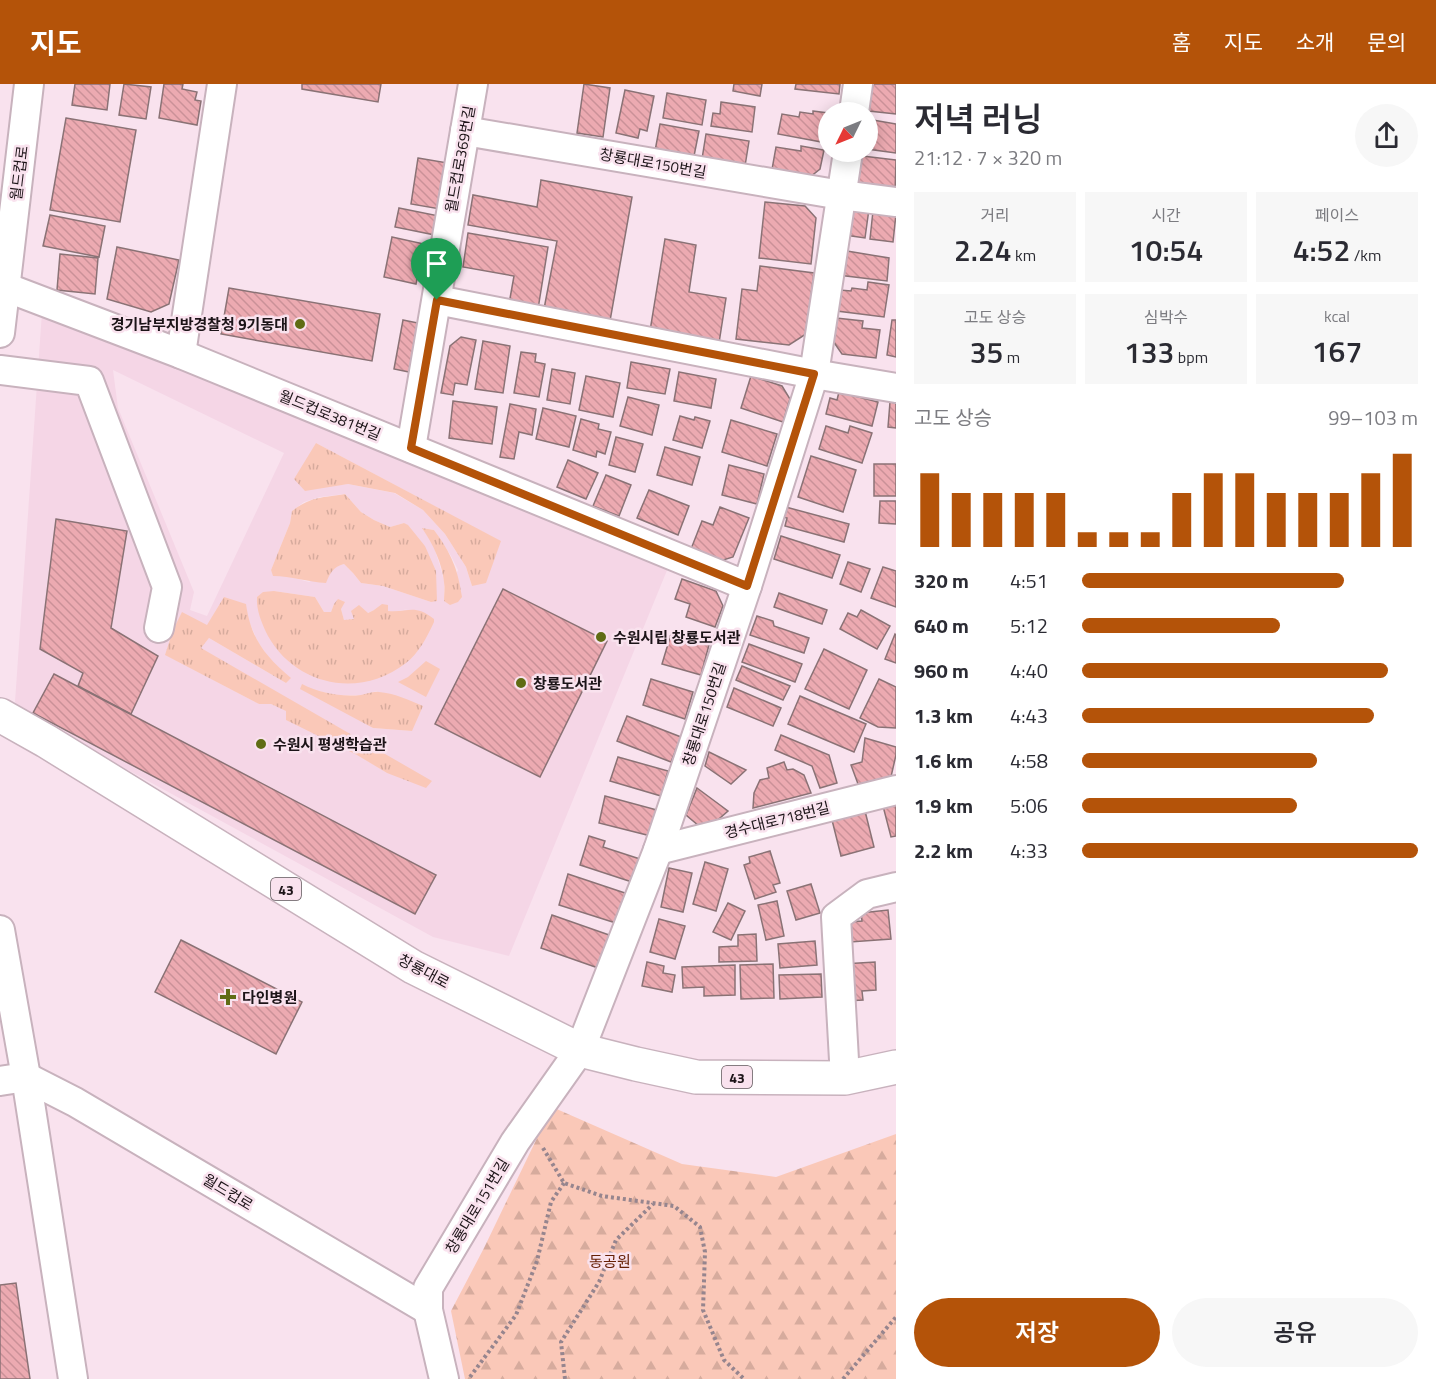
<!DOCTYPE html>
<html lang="ko">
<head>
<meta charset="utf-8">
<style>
  body { margin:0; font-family:"Titillium Web","Noto Sans KR",sans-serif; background:#f7f7f7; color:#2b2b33; height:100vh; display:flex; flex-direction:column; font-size:22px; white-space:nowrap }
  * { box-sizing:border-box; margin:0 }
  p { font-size:20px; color:#7c7c81 }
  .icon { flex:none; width:33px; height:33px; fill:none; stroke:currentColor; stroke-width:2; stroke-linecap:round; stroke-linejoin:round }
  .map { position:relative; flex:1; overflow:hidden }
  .panel { display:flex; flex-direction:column; background:#fff; width:540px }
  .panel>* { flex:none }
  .needle { width:39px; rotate:227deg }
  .controls { position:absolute; left:818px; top:18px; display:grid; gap:12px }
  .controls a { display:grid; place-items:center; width:60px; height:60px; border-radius:50%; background:#fff; box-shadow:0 3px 15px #0003; font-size:30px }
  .pin { position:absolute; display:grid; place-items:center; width:51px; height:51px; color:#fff; margin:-62px -26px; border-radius:50% 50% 50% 0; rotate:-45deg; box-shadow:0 0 6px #0007 }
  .pin .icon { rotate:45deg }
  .round { display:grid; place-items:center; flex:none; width:63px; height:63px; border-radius:32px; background:#f7f7f7 }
  .head { display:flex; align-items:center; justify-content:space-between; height:102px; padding:0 18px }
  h1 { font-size:33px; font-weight:600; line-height:45px }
  .metrics { display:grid; grid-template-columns:repeat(3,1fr); gap:9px; height:102px; padding:6px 18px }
  .metrics div { display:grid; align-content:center; border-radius:0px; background:#f7f7f7; text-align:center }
  .metrics b { font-size:30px; font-weight:600 }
  .metrics small { font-size:16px; font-weight:400 }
  .metrics p { font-size:16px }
  .chart { height:168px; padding:12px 18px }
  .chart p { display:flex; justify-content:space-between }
  .chart svg { width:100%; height:108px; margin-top:6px; stroke:#b45309; stroke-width:6 }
  .primary-button { display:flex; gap:12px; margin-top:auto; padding:12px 18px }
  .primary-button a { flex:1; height:69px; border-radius:36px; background:#b45309; color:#fff; font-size:24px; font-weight:600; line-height:69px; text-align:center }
  .primary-button a+a { background:#f7f7f7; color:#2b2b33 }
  ul { padding:0 18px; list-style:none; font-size:20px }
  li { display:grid; grid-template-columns:96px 72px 1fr; align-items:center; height:45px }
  li i { height:15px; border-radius:8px; background:#b45309 }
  header { display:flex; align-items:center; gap:36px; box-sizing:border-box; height:84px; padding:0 30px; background:#b45309; color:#fff }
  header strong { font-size:28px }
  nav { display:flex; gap:33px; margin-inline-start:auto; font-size:21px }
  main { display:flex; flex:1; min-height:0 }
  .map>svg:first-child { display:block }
</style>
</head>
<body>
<header>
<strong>지도</strong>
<nav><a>홈</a><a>지도</a><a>소개</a><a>문의</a></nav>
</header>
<main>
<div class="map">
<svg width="896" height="1295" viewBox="0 0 896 1295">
  <defs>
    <pattern id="grass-tufts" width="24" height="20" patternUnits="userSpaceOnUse" patternTransform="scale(1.5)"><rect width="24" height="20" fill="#fac8b8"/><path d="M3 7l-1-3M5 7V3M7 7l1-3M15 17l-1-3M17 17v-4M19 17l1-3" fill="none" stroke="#d6ab9d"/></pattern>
    <pattern id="forest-firs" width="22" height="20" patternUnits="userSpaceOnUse" patternTransform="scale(1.5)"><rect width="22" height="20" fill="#fac8b8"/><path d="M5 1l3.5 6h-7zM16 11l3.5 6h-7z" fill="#d6ab9d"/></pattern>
    <pattern id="building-back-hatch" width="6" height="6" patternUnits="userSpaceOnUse" patternTransform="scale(1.5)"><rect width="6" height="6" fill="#ecaab1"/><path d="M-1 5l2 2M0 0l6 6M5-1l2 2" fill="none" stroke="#ca9198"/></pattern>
  </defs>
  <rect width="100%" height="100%" fill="#f9e2ee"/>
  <path fill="#f5d6e6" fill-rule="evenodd" d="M42,228L670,479L509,872L433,853L22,628L15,618ZM113,286L284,369L207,532L190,526L194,508L118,324ZM316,359L500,457L472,502L466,483L445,450L423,426L394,409L348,400L332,402ZM345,410L361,428L374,436L390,443L404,439L425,462L431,518L383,502L361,499L353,489L344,480L337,482L332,486L309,498L287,492H274L271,486L290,439L292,427L304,418L320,413ZM423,444L434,446L451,472L458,486L444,517V497L440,482L434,463ZM274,507L315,513L324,528H331L334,520L341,525L344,536L355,535L374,526L394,528L408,525L275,563ZM248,535L258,558L272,578L290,594L286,599L209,554L200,564L432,698L387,689L287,627L271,620H259L166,571L173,546ZM302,600L313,606L337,611H362L377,607L412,647L373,644Z"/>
  <g fill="url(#grass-tufts)">
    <polygon points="316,359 501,457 486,499 472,502 466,483 445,450 423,426 395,409 348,400 305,407 294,395"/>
    <path d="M345,410L361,428L374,436L390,443L404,439L408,441L425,462L436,487L437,517L431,518L383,502L361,499L353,489L344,480C333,483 330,489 326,499C308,498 291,492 273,492L271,486L290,439L292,427C312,412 322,414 345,410Z"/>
    <path d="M422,444L434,446C451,469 458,485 462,513L458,518L450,521L444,517C444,511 445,504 444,498C442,479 433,460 422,444Z"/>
    <path d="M274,507L315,513L324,528H331L334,520L338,515L345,518L341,525L344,536L354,535L351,527L359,521L368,529L374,526L382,520L388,521V527C408,529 414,519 434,535V538C427,553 419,569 406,579C360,615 296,602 268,552C262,540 256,526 257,513L263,508Z"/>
    <path d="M224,513L246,520C251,555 265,572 291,594L286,599L209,554L201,564L432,697L426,704L387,689L357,671L286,636V627L271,620H259L165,571L173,546L182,528L207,541Z"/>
    <polygon points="426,577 440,585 426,613 398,598 408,593"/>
    <path d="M302,600C320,609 340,613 361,611C367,610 373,607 379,608C394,609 409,616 423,622L412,647L373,644L300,605Z"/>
  </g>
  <polygon fill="url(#forest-firs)" points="552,1023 682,1080 776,1093 896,1050 896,1295 465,1295 451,1227 484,1164"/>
  <g fill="url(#building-back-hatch)" stroke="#8a7275" stroke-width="1.5">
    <polygon points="75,0 110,0 107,26 72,21"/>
    <polygon points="124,0 151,3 146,35 119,31"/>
    <polygon points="164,0 183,0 182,5 197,8 195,16 201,17 197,41 159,34"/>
    <polygon points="302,0 381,0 378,18 302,5"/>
    <polygon points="584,0 610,4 603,53 577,49"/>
    <polygon points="734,0 762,0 760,12 733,7"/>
    <polygon points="796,0 840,0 839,10 795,5"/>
    <polygon points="873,0 896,0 896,30 869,27"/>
    <polygon points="625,6 654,12 647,47 640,45 638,54 616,49"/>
    <polygon points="667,9 706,16 702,41 663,34"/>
    <polygon points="721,18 755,23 752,48 711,42 713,29 720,30"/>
    <polygon points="813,27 828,29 827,59 778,50 782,30 799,33 800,28 813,30"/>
    <polygon points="66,34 136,46 120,138 50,126"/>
    <polygon points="867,35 896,40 896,69 867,65"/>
    <polygon points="660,40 699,47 693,77 655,67"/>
    <polygon points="706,50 749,57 745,82 702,75"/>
    <polygon points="801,62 824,66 820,85 805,97 771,91 776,63 801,67"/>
    <polygon points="854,71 896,76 895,109 862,104 851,93"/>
    <polygon points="418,74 448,79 440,125 411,120"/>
    <polygon points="541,96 632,113 610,237 544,225 557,157 468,141 473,111 537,123"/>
    <polygon points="765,118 805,122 816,134 811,180 759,174"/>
    <polygon points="849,122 869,125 865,154 845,151"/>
    <polygon points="399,124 439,132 435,151 395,143"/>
    <polygon points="873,127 896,130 893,158 870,155"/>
    <polygon points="50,131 105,142 99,173 43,162"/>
    <polygon points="468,149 548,163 538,225 509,220 514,192 463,183"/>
    <polygon points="392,153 424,160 416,200 384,193"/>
    <polygon points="665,155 696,161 689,208 726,214 719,259 650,247"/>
    <polygon points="117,163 179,176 169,220 151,228 107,215"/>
    <polygon points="841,166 889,174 887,197 838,191"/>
    <polygon points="60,170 98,174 95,210 57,206"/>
    <polygon points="760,182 814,189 806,250 789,261 736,255 742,205 757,207"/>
    <polygon points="868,198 889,201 884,233 837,227 840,206 851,207 852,204 867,206"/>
    <polygon points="229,204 380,230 372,277 221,250"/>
    <polygon points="836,234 863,237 862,244 880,246 876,274 842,270 833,257"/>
    <polygon points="403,236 423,240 414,289 394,285"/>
    <polygon points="892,236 896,236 896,273 887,271"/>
    <polygon points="461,253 476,256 467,301 455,299 453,311 441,309 450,262"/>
    <polygon points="483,257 510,262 503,309 475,305"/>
    <polygon points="521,268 536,270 535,278 545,280 539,313 514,309"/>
    <polygon points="631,278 670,285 665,310 627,304"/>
    <polygon points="552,285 575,289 570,320 547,316"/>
    <polygon points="679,288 716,295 711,324 674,317"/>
    <polygon points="586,292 620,299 613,333 579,326"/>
    <polygon points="751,292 782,302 790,315 783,338 741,324"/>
    <polygon points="839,308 878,318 872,342 826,330 830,314 837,316"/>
    <polygon points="628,313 659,321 652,351 620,342"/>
    <polygon points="453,317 497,323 492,360 449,354"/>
    <polygon points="890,318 896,319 896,344 888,343"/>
    <polygon points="510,320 536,325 532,351 519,348 514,375 500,373"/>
    <polygon points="543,324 576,332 569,363 536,355"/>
    <polygon points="680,332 694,336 695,333 710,337 702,364 673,356"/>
    <polygon points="581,335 599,340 598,345 611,348 605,370 597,367 596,373 573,366"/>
    <polygon points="731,336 777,350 767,382 722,368"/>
    <polygon points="826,342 848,349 850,342 872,349 862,379 819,365"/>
    <polygon points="616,353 643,360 635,388 609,381"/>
    <polygon points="665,363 700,373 692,401 657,391"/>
    <polygon points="811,372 856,386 843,428 798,413"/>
    <polygon points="568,376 598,389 586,415 557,403"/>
    <rect x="874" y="380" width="22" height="32"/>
    <polygon points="729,381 764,390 757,420 722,411"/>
    <polygon points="606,391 631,401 619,432 593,422"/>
    <polygon points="649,406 689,422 678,451 637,434"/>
    <polygon points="880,417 896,417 896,440 879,439"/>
    <polygon points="782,422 849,440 844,458 785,442 787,434 779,432"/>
    <polygon points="720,423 749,434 733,473 720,477 691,465 702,437 713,441"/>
    <polygon points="56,435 127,447 111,544 158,572 131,630 78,602 83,589 40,565"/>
    <polygon points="781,452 840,471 832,494 774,475"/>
    <polygon points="848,478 870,485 861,508 840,500"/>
    <polygon points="883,483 896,487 896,523 871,514"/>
    <polygon points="682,495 716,507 723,522 715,543 686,533 690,520 675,515"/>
    <polygon points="503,505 607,557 540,693 435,640"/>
    <polygon points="779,509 827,526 822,540 774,523"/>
    <polygon points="861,526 890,542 877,565 840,545 848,529 857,533"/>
    <polygon points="757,532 773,537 774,542 809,554 804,569 750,551"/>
    <polygon points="671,550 709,561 701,591 662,580"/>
    <polygon points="895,550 896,551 896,579 885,575"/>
    <polygon points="749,560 802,580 795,598 742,578"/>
    <polygon points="824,565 867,586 849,625 805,605"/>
    <polygon points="742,582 790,602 783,616 736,596"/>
    <polygon points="54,590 436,791 415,830 33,629"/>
    <polygon points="651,595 693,608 685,635 643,621"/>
    <polygon points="879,595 896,603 896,644 878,643 860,634"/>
    <polygon points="734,604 781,624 773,642 727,623"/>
    <polygon points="800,612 866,640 854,668 788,640"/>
    <polygon points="627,632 681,653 671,678 617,657"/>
    <polygon points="781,651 829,671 837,699 820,704 812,682 775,666"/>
    <polygon points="865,654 896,663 896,671 890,697 861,708 851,681 862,678"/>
    <polygon points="709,668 746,686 731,700 705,682"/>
    <polygon points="618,673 668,687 661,712 610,697"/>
    <polygon points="784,678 787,686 793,685 804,691 811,709 753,724 754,709 760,696 769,694 767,684"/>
    <polygon points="697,704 728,727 705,747 686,731"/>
    <polygon points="605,712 657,726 651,752 599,739"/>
    <polygon points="896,719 896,752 891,753 883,722"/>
    <polygon points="865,727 874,763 841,772 832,736"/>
    <polygon points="589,752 605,757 603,763 640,775 632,798 580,781"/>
    <polygon points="770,767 780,799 773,801 776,808 755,815 744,781 750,779 749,773"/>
    <polygon points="705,778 728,785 716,827 693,820"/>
    <polygon points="669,784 692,789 683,828 661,823"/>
    <polygon points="568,790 628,810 619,840 559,821"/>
    <polygon points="811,800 820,829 796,836 787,807"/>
    <polygon points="777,817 784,852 766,856 758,821"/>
    <polygon points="728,819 745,827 731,856 713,848"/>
    <polygon points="888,826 891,855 850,858 848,838 862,837 861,829"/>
    <polygon points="552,831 612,852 601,885 541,864"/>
    <polygon points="659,835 685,842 675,875 650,868"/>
    <polygon points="756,850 757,877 719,878 719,863 738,862 738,851"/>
    <polygon points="181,856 302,918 276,970 155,908"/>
    <polygon points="815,857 817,881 780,884 778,860"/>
    <polygon points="647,878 664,882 663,889 675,891 672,908 642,902"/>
    <polygon points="875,878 876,906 862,907 863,916 845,917 843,880"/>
    <polygon points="773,880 774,914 741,915 740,881"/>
    <polygon points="735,881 735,911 704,912 704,903 683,904 682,883"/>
    <polygon points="821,890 822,913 780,915 779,891"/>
    <polygon points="16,1199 30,1295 0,1295 0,1201"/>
  </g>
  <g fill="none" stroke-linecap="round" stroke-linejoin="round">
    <g stroke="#c8b2bd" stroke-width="32">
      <g id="minor">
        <polyline points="854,28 858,0"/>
        <polyline points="465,47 841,111 896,118"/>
        <polyline points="5,203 181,270 747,502"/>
        <polyline points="437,216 814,290 896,304"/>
        <polyline points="0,249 29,0"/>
        <polyline points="181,270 222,0"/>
        <polyline points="0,286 89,297 167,503 159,544"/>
        <polyline points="411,364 473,0"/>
        <polyline points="658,766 896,706"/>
        <polyline points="0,846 26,993 73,1295"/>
        <polyline points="845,994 836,833 867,810 896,803"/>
        <polyline points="0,997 26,993 75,1018 428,1226"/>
        <polyline points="444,1295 428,1226 428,1204 515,1058 580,966 658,766 747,502 814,290 848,68"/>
      </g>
    </g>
    <g stroke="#c8b2bd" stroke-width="36">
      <polyline id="major" points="0,631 46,657 413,883 580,966 636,980 696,993 845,994 896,983"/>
    </g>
    <g stroke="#96858e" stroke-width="4" stroke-dasharray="3 3" stroke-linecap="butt">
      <polyline points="543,1064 564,1099 602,1112 674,1122 700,1143 705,1168 703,1226 724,1276 744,1295"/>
      <polyline points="470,1293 516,1231 537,1177 551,1118 564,1099"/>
      <polyline points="565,1295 561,1258 599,1198 616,1156 653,1120"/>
      <polyline points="843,1295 896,1233"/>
    </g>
    <use href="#minor" stroke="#fff" stroke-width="28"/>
    <use href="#major" stroke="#fff" stroke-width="33"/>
  </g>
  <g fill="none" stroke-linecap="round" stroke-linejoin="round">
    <g stroke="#fff" stroke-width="12">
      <polygon id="route" points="437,216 814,290 747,502 411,364"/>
    </g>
    <use href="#route" stroke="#b45309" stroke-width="8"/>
  </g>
  <g fill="#606c14" stroke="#f9e2ee" stroke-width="2">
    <circle cx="300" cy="240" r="6"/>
    <circle cx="601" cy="553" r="6"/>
    <circle cx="521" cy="599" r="6"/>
    <circle cx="261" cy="660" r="6"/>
    <path d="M225 904h6v6h6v6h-6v6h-6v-6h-6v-6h6z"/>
  </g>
  <g text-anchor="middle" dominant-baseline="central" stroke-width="5" stroke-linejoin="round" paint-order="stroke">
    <g fill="#f9e2ee" stroke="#5e5258" stroke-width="1.5">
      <rect x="271" y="794" width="30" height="22" rx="4.5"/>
      <rect x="722" y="982" width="30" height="22" rx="4.5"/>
    </g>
    <g font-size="14" font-weight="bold" fill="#1c1418">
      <text x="286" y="805">43</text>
      <text x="737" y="993">43</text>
    </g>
    <g font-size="15" fill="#1c1418" stroke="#f9e2ee">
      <text transform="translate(460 75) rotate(-80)">월드컵로369번길</text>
      <text transform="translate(653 79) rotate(10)">창룡대로150번길</text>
      <text transform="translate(19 89) rotate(-83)">월드컵로</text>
      <text transform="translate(330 331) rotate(22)">월드컵로381번길</text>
      <text transform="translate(704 630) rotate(-72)">창룡대로150번길</text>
      <text transform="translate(777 736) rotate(-14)">경수대로718번길</text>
      <text transform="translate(424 887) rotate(28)">창룡대로</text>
      <text transform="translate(228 1108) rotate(31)">월드컵로</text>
      <text transform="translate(477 1122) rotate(-59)">창룡대로151번길</text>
    </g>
    <g font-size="15" font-weight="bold" fill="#1c1418" stroke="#f9e2ee" text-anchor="start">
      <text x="288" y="240" text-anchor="end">경기남부지방경찰청 9기동대</text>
      <text x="613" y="553">수원시립 창룡도서관</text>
      <text x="533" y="599">창룡도서관</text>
      <text x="273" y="660">수원시 평생학습관</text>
      <text x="242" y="913">다인병원</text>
    </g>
    <g font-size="15" fill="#672006" stroke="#f9e2ee">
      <text x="610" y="1177">동공원</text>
    </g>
  </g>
</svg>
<div class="controls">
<a><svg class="needle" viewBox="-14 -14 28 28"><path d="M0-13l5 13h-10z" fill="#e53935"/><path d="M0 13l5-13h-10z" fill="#7c7c81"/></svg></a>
</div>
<div class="pin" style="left:437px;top:216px;background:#1e9e55"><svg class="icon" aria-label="arrive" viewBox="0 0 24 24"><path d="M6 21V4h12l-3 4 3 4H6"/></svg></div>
</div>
<section class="panel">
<div class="head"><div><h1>저녁 러닝</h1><p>21:12 · 7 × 320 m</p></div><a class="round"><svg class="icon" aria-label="share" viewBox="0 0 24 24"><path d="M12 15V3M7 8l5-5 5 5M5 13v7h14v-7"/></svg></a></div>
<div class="metrics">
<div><p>거리</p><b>2.24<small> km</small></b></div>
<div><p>시간</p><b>10:54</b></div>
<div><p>페이스</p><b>4:52<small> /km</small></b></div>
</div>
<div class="metrics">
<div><p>고도 상승</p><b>35<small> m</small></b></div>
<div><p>심박수</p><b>133<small> bpm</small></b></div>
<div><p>kcal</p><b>167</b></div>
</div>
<div class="chart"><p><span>고도 상승</span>99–103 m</p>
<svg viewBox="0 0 160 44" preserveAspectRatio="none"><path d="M5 44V14M15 44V22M25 44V22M35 44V22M45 44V22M55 44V38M65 44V38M75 44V38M85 44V22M95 44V14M105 44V14M115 44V22M125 44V22M135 44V22M145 44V14M155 44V6"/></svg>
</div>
<ul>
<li><b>320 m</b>4:51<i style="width:78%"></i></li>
<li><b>640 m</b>5:12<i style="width:59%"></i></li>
<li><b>960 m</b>4:40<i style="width:91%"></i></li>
<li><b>1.3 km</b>4:43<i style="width:87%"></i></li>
<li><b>1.6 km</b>4:58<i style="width:70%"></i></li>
<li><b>1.9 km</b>5:06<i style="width:64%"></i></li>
<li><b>2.2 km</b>4:33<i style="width:100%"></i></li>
</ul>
<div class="primary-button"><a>저장</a><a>공유</a></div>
</section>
</main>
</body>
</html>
